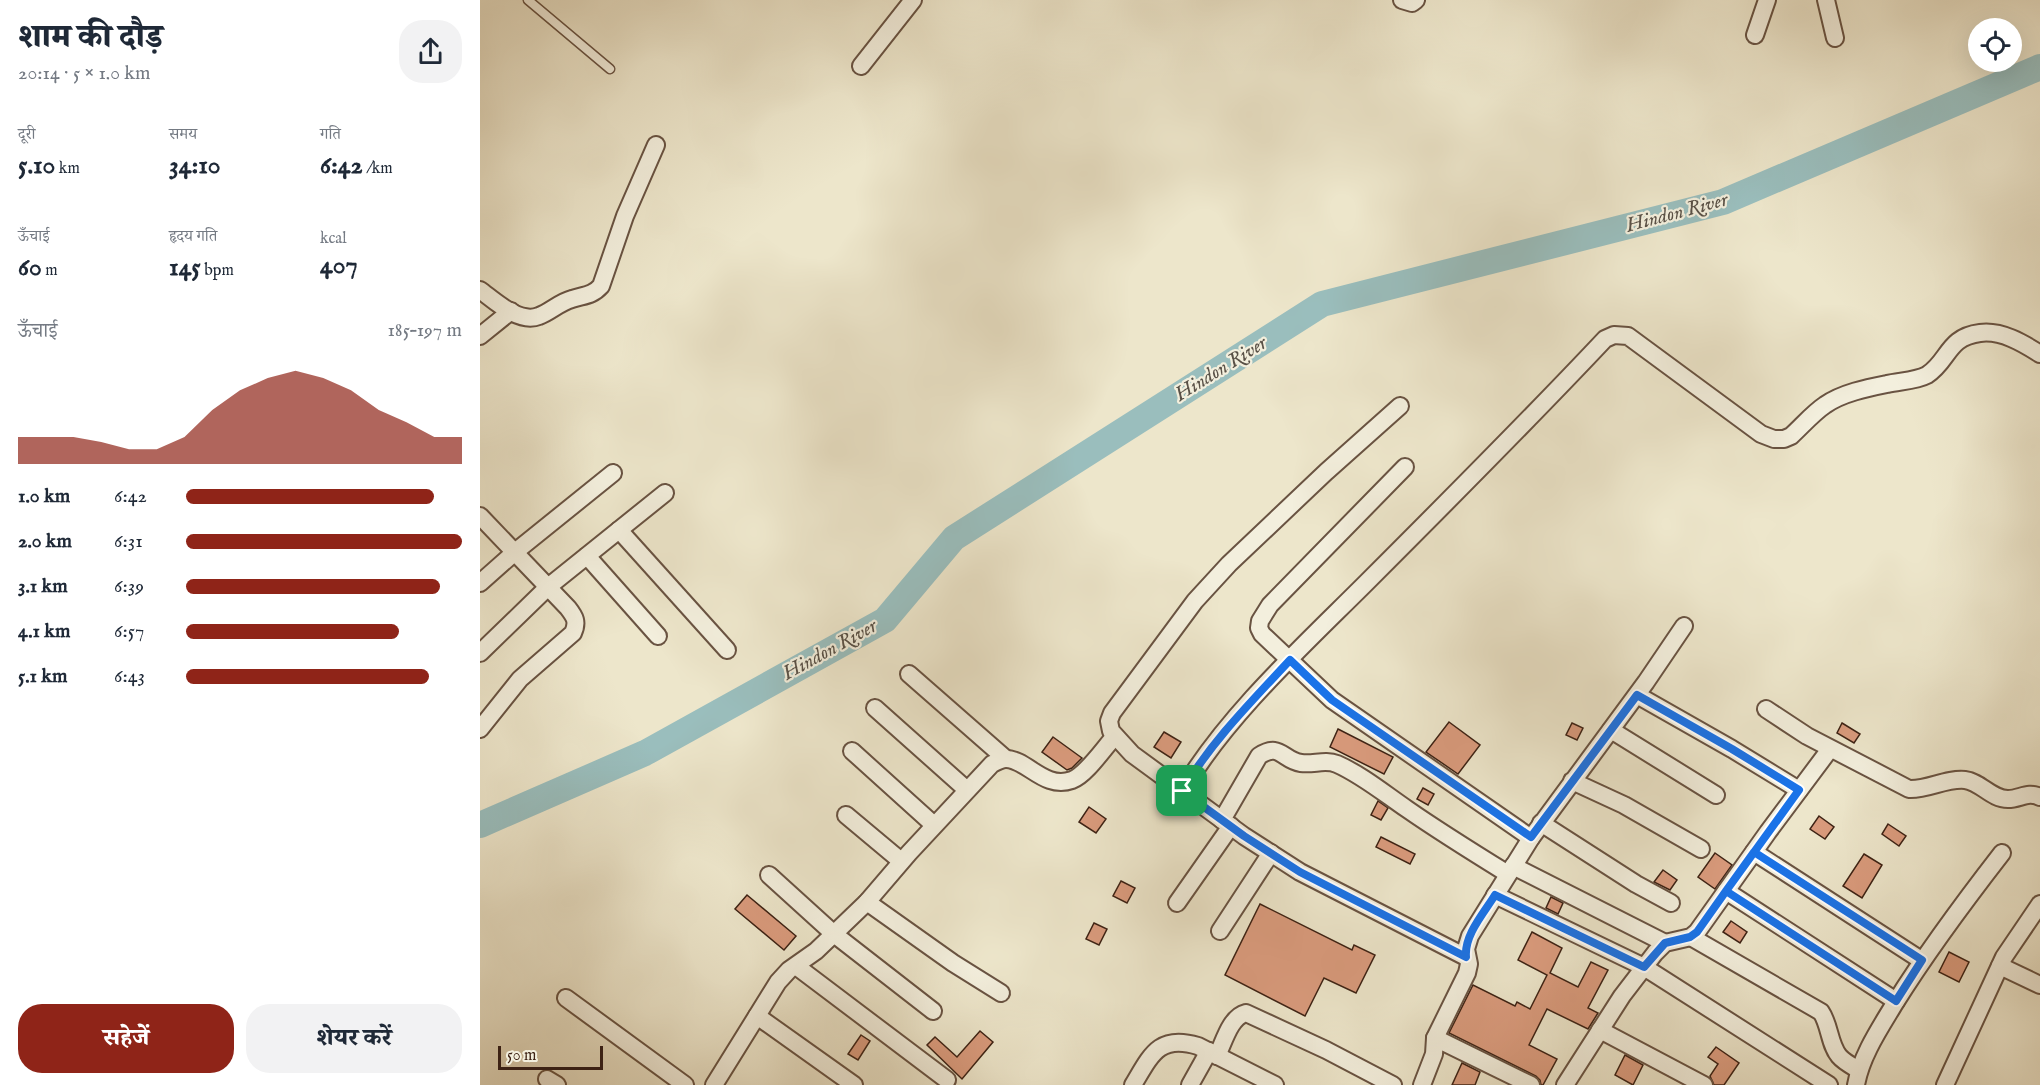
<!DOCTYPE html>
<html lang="hi">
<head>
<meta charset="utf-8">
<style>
  body { margin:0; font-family:"IM FELL English","Noto Serif Devanagari",serif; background:#f2f2f3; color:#1f2937; height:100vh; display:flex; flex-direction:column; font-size:22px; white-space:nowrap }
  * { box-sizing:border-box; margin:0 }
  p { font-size:20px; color:#747a83 }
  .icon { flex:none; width:33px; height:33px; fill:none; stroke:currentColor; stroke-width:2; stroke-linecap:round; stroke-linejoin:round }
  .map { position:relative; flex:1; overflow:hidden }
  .side { display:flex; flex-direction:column; background:#fff; width:480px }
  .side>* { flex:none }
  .fabs { position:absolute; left:1488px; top:18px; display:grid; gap:12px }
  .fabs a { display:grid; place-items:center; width:54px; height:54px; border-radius:50%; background:#fff; box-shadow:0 6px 24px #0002; font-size:30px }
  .scale { position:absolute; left:18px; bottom:15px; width:105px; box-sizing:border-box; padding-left:6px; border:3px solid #3d2214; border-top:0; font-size:16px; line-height:21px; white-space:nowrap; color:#3d2214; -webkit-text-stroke:4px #f3efdd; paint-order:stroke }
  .pin { position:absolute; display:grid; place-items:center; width:51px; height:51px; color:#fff; margin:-26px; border-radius:12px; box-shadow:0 3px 9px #0006 }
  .round { display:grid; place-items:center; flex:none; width:63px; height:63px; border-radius:24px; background:#f2f2f3 }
  .overview { display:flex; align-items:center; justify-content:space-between; height:102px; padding:0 18px }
  h1 { font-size:33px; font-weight:800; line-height:45px }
  .figures { display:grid; grid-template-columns:repeat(3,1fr); gap:9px; height:102px; padding:6px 18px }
  .figures div { display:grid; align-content:center }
  .figures b { font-size:26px; font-weight:800 }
  .figures small { font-size:16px; font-weight:400 }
  .figures p { font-size:16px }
  .chart { height:168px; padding:12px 18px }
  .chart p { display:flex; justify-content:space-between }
  .chart svg { width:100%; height:108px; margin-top:6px; fill:#8f2418; opacity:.7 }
  .button { display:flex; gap:12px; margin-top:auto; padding:12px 18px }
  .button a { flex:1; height:69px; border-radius:24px; background:#8f2418; color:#fff; font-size:24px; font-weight:800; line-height:69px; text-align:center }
  .button a+a { background:#f2f2f3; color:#1f2937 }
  ul { padding:0 18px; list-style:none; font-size:20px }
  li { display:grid; grid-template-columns:96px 72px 1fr; align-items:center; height:45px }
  li i { height:15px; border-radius:8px; background:#8f2418 }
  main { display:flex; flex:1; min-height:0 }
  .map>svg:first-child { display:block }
</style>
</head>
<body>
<main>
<section class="side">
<div class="overview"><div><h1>शाम की दौड़</h1><p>20:14 · 5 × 1.0 km</p></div><a class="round"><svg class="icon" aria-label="share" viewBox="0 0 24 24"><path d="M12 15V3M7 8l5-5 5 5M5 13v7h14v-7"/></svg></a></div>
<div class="figures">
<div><p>दूरी</p><b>5.10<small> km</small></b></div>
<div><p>समय</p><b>34:10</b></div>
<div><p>गति</p><b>6:42<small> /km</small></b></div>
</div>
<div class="figures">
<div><p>ऊँचाई</p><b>60<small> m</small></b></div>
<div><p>हृदय गति</p><b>145<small> bpm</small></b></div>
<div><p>kcal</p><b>407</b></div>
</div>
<div class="chart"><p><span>ऊँचाई</span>185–197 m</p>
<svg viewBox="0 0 160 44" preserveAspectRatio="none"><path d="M0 44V33L10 33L20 33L30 35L40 38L50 38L60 33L70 22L80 14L90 9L100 6L110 9L120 14L130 22L140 27L150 33L160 33V44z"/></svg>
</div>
<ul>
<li><b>1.0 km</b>6:42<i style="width:90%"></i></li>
<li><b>2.0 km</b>6:31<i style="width:100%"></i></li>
<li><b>3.1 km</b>6:39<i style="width:92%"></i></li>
<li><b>4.1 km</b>6:57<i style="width:77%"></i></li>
<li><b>5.1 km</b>6:43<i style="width:88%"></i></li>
</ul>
<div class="button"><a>सहेजें</a><a>शेयर करें</a></div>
</section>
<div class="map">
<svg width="1560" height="1085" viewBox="0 0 1560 1085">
  <rect width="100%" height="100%" fill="#ede6cb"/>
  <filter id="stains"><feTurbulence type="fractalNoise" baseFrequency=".00333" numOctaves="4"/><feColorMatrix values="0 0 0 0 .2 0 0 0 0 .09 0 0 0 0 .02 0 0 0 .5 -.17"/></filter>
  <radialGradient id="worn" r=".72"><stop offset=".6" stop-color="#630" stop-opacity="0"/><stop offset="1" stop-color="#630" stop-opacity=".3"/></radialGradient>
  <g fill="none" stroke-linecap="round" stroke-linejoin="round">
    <polyline stroke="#9abebd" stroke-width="26" points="0,825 165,753 405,620 474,538 842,304 1243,202 1560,67"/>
  </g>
  <g fill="#da9b7d" stroke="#3d2214" stroke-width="1.5">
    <polygon points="969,722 1000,745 978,774 946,752"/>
    <polygon points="1092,723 1103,728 1097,740 1086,735"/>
    <polygon points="1362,723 1380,734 1374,743 1357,733"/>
    <polygon points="858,729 913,757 904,774 850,747"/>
    <polygon points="684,732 701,742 691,758 674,747"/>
    <polygon points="573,737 602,758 592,768 587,770 562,752"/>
    <polygon points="943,788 954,794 948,805 937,799"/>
    <polygon points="898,801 908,808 901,820 891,815"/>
    <polygon points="609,807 626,819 616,833 599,822"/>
    <polygon points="1339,816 1354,827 1345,839 1330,829"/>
    <polygon points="1408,824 1426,836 1419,846 1402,834"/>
    <polygon points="901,837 935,854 930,864 896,847"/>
    <polygon points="1235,853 1252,865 1235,889 1218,877"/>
    <polygon points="1384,854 1402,865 1382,898 1363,886"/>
    <polygon points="1183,870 1197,880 1190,890 1174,882"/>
    <polygon points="641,881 655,888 647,903 633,896"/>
    <polygon points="267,895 316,936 304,950 255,909"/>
    <polygon points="1071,897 1083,903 1078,914 1066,908"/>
    <polygon points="780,904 872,950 874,945 895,955 876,993 844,978 825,1016 745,975"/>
    <polygon points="1251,921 1267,932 1260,943 1243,932"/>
    <polygon points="614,923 627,929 619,945 606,939"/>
    <polygon points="1052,932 1082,948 1070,973 1098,987 1111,962 1128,970 1108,1008 1118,1013 1108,1029 1067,1009 1049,1045 1077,1059 1063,1085 1061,1085 1060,1080 1056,1076 969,1033 993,985 1035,1006 1037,1002 1050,1009 1067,975 1038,960"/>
    <polygon points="1469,952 1489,962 1479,982 1459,972"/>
    <polygon points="500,1031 513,1042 482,1079 447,1045 455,1037 477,1057"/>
    <polygon points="381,1035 390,1041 378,1060 368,1054"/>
    <polygon points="1236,1047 1259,1063 1244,1085 1234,1085 1230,1076 1238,1064 1228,1057"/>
    <polygon points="1145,1055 1163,1065 1153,1085 1135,1075"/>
    <polygon points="982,1063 1000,1072 995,1085 972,1085"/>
  </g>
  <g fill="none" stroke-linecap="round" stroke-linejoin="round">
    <g stroke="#695342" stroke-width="11">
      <polyline id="service" points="48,0 130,69"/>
    </g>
    <g stroke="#695342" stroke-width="20">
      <g id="minor">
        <polyline points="922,0 932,3 936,0"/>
        <polyline points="1346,0 1355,38"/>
        <polyline points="1275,35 1287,0"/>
        <polyline points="381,66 433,0"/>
        <path d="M0,290C15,301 39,324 59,316C70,312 80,302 92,299C104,295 112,296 121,286L145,216L176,145"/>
        <polyline points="0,336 31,311"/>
        <polyline points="920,406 846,472 749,564 715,601 632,713 629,721 631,731 652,754 764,836 820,872 986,957"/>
        <polyline points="925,467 790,605 780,621 779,628 782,634 852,700 1051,838"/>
        <path d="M0,516L88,608C95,617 98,622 93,633L40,679L0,729"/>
        <polyline points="139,530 247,650"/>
        <polyline points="107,556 178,636"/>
        <polyline points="0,583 35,552 133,473"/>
        <polyline points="0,653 68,587 185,493"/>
        <polyline points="429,674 526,759"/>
        <polyline points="1157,695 1252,749 1319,790"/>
        <polyline points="395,708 487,790"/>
        <path d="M1286,709L1327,736L1429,789C1448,790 1466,778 1485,780C1501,782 1511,799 1528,799C1540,799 1548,791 1560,797"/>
        <polyline points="1131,730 1236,795"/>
        <polyline points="372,751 454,825"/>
        <polyline points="1092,781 1144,805 1221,849"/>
        <path d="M702,791C747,715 823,646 886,583C966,503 1047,422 1125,339L1134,335L1148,336L1281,434L1294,439H1304L1311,436C1322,426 1333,413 1345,405C1362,393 1387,388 1407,384C1419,381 1436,381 1447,375C1469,361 1467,337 1500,333C1521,330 1543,343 1560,354"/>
        <polyline points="366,815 421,861"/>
        <path d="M742,820L779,756C800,742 802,760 821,763C833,765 845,759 857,764C882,775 905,794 927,809C960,832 994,853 1028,874"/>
        <polyline points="1061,823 1156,884 1191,903"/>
        <polyline points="1274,852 1441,960"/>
        <polyline points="1033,866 1185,943"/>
        <polyline points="289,875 354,934 453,1011"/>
        <polyline points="1246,891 1416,1001"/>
        <polyline points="1015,895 1164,967 1349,1085"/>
        <polyline points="387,902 473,963 521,993"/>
        <polyline points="697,903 751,826"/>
        <polyline points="740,931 791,853"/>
        <path d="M1211,937L1341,1012C1350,1025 1349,1044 1359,1056C1364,1062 1372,1066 1379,1070"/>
        <polyline points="316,966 467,1080"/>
        <polyline points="1520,966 1560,985"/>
        <polyline points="86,998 205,1085"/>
        <polyline points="277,1016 374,1085"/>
        <polyline points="1120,1030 1224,1085"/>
        <polyline points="955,1038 1051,1085"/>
        <path d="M737,1056C744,1042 750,1017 766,1013L846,1050L913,1085"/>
        <polyline points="67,1079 77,1085"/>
        <path d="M234,1085L298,982L309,970L336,951L387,902L429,853L512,764C516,762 522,759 526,759C547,759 564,790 592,780C606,775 624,748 635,736"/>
        <path d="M653,1085C671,1055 679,1034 718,1046L795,1085"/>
        <polyline points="710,1085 729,1051"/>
        <polyline points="942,1085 954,1054 955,1038 987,973 989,964 986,949 990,936 1051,838 1166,682 1204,626"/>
        <polyline points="1085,1085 1142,996 1175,953 1185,943 1211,937 1217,932 1288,832 1350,749"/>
        <path d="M1376,1085C1381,1056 1400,1028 1415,1003C1448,950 1484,902 1522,853"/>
        <polyline points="1465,1085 1524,957 1560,904"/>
      </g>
    </g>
    <use href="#service" stroke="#f3efdd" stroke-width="8"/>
    <use href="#minor" stroke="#f3efdd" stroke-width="16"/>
  </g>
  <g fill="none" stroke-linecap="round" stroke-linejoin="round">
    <g stroke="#fff" stroke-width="12">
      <path id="route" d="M702,791L764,836L820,872L986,957C984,935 1004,913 1015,895L1164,967L1185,943L1210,937L1217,932L1246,891L1274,852L1442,960L1416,1001L1246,891L1319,790L1252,749L1157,695L1051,837L852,700L810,660C771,702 731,742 702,791"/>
    </g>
    <use href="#route" stroke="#1a73e8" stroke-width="8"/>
  </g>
  <g text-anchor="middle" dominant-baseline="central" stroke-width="4.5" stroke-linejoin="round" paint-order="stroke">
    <g font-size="20" font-style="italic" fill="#595147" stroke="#f3efdd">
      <text transform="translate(1197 213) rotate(-15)">Hindon River</text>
      <text transform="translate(741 369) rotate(-32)">Hindon River</text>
      <text transform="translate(350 650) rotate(-29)">Hindon River</text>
    </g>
  </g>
  <rect width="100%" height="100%" filter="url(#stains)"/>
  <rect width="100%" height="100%" fill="url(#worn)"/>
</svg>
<div class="fabs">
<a><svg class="icon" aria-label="locate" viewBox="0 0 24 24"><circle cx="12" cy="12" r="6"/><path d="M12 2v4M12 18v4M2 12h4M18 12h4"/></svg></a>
</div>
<div class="scale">50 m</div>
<div class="pin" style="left:702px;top:791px;background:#1e9e55"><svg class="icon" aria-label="arrive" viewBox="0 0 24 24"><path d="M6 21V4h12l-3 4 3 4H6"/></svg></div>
</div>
</main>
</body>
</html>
